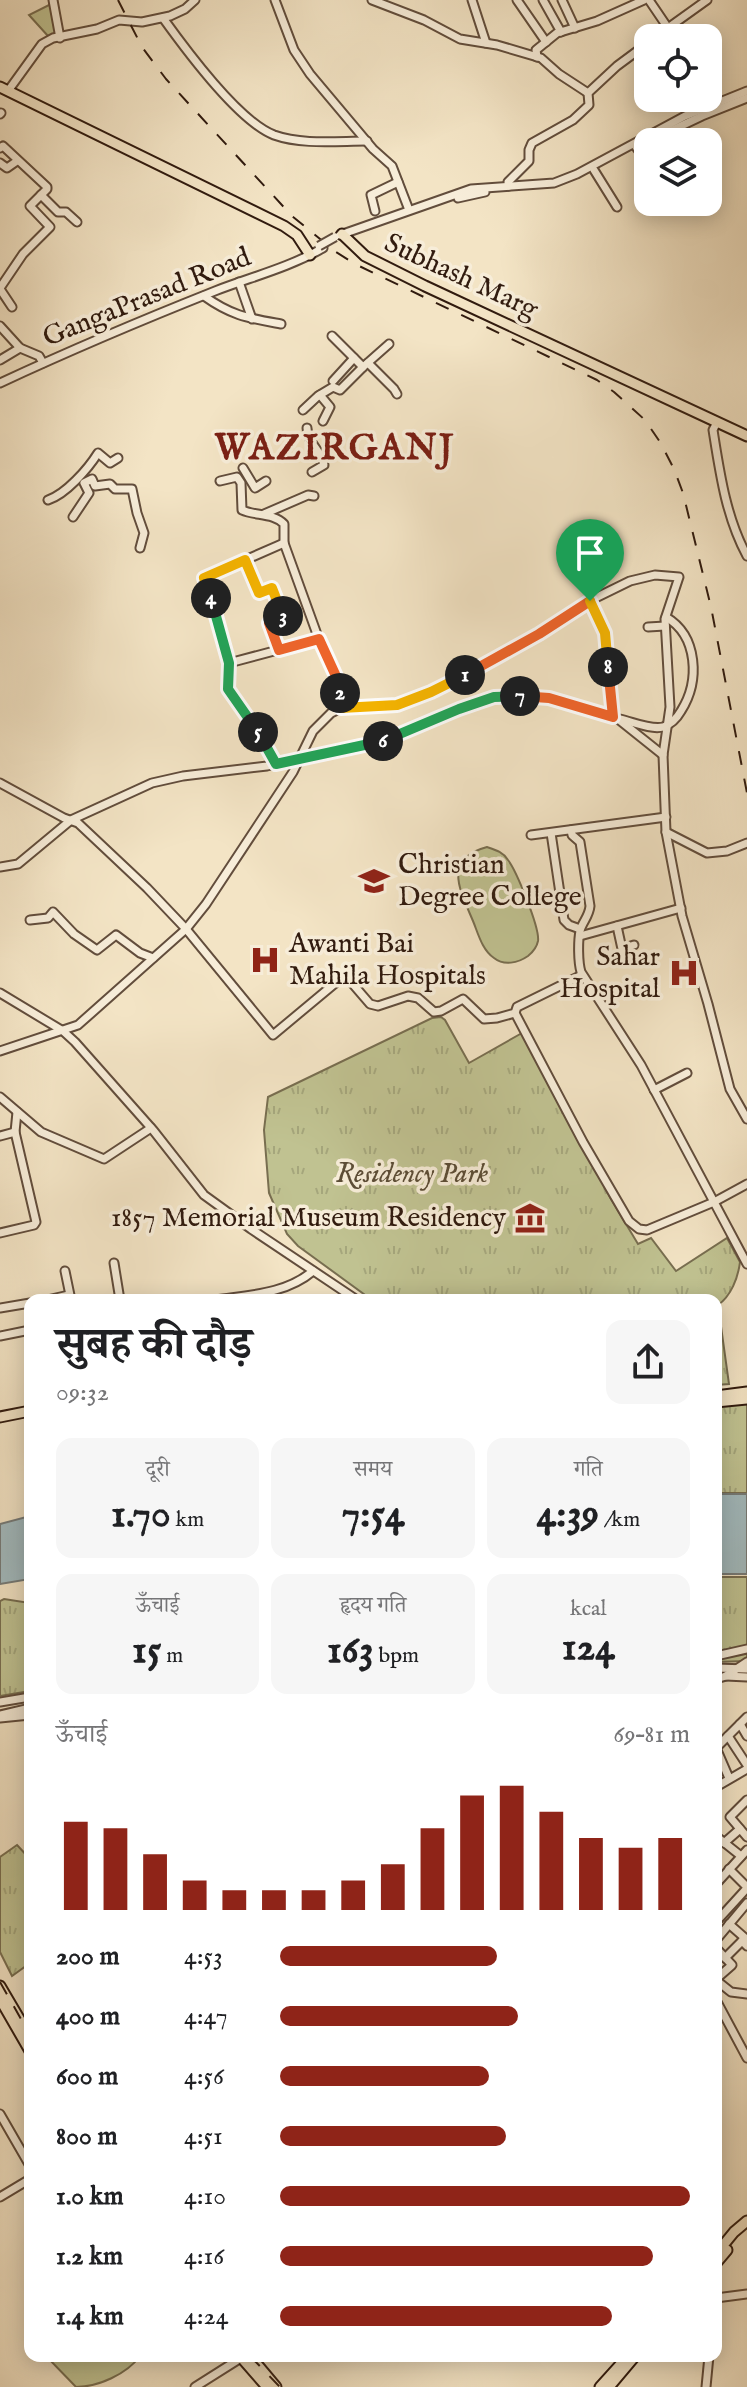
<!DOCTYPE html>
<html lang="hi">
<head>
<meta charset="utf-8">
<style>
  body { margin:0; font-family:"IM FELL English","Noto Serif Devanagari",serif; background:#f6f6f6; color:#202124; height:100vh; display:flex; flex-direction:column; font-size:30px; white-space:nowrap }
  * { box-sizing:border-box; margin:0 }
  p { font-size:26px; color:#757577 }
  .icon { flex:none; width:44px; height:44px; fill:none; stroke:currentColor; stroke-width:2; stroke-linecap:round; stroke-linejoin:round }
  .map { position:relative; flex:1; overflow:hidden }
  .drawer { position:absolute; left:24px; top:1294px; width:698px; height:1068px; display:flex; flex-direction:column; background:#fff; border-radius:16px; box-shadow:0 4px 20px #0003 }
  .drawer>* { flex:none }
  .fabs { position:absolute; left:634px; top:24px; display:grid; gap:16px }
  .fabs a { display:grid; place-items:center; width:88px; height:88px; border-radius:16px; background:#fff; box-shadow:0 4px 20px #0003; font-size:40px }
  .pin { position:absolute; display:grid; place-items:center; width:68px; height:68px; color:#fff; margin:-82px -34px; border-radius:50% 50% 50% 0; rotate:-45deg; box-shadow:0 0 8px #0007 }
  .pin .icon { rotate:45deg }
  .km { position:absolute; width:40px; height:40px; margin:-20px; border-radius:50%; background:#222; color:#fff; font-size:22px; line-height:40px; text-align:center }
  .round { display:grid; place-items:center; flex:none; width:84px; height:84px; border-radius:16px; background:#f6f6f6 }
  .summary { display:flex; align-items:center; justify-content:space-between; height:136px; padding:0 32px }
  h1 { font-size:44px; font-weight:700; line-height:60px }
  .metrics { display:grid; grid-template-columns:repeat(3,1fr); gap:12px; height:136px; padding:8px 32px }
  .metrics div { display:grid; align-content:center; border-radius:16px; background:#f6f6f6; text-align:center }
  .metrics b { font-size:40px; font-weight:700 }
  .metrics small { font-size:22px; font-weight:400 }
  .metrics p { font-size:22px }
  .chart { height:224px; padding:16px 32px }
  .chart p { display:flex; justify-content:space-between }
  .chart svg { width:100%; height:144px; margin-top:8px; stroke:#8f2418; stroke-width:6 }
  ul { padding:0 32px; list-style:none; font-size:26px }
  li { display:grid; grid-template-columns:128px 96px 1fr; align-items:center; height:60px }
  li i { height:20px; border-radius:10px; background:#8f2418 }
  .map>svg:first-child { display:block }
</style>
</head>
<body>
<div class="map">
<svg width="747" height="2387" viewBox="0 0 747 2387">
  <defs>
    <pattern id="park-tufts" width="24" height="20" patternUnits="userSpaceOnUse" patternTransform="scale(2)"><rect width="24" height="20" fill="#c0c291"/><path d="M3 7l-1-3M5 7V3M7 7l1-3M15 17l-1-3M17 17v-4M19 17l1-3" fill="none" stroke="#a5a67c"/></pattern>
  </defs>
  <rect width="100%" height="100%" fill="#f3e4c5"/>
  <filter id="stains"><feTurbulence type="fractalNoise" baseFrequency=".0025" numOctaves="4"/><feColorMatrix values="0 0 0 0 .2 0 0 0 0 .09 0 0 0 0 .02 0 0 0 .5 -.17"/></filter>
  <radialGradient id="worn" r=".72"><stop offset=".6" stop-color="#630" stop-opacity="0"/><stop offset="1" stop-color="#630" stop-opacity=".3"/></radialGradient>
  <g fill="#c0c291" stroke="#786e50" stroke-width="2">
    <path d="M487,847C496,850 503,852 508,860C516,870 540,928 538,941C537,946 533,952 528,956C518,963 504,966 494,958C482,950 478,933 473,921C460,890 442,859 487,847Z"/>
    <path d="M46,2356H140C127,2374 98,2387 76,2387Z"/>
  </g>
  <g fill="url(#park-tufts)" stroke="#786e50" stroke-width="2">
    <polygon points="51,4 58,33 48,36 29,15"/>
    <path d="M441,1017L445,1020L469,1063L522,1033L611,1199L638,1244L651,1238L676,1271L727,1238L740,1262C738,1278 731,1296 718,1305L729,1384L716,1385V1300H372L298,1246L287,1234L269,1193L264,1130L268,1097L432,1018Z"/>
    <polygon points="747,1402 747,1493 716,1493 716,1405"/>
    <polygon points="716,1577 747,1577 747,1661 716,1662"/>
    <polygon points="4,1599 30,1603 30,1691 0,1696 0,1601"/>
    <polygon points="17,1845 30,1859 30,1963 12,1976 0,1952 0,1857"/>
  </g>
  <g fill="#a2bbc0" stroke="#757b79" stroke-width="2">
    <rect x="716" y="1494" width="31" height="80"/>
    <polygon points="30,1516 30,1579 0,1584 0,1524"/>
  </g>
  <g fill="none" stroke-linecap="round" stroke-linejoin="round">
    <g stroke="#624d3c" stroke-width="11">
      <g id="minor">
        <polyline points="53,0 60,38"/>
        <polyline points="275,0 294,50 310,74 373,149 392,166 409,210"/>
        <polyline points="372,0 424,20 460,39 497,45 541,58 559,74 588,93"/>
        <polyline points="472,0 486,43"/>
        <polyline points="517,0 546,42"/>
        <polyline points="543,0 561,32"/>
        <polyline points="562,0 575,28"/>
        <polyline points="649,0 668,28"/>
        <path d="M163,18C186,50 238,121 274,135C302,145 337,141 367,141"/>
        <polyline points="654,38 707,0"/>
        <polyline points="537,57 536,50 557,33 597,21 644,0"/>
        <polyline points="8,91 42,44 53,38 97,29 119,20 142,22 170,16 185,9 195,0"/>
        <polyline points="0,114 1,113"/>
        <polyline points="643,144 702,116 747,98"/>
        <polyline points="636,147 644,157 648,157"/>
        <polyline points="0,148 3,146 47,187 47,189 30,206 50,227 23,254 0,288"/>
        <polyline points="0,163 7,168 17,161"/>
        <polyline points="594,170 617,207"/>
        <polyline points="509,186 508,182 529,161 529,150 532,143 573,120 589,105 588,93 617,66 648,43"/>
        <polyline points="41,195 58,212 66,212 77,222"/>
        <polyline points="458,198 485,192"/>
        <polyline points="375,211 371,195 398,182"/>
        <polyline points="340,235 471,189 554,183 577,174 685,116 747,91"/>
        <polyline points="239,282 252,319"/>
        <polyline points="0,289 12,307"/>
        <path d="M204,296C232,316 248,318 281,324"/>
        <polyline points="0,326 20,348 39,356 43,363"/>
        <polyline points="332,336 363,367"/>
        <polyline points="0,360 20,348"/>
        <polyline points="368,363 394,389 397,394"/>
        <polyline points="333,381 354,358"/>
        <path d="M0,383C71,350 142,320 215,291C251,277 288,268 323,248"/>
        <polyline points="320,395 330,407 323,421"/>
        <polyline points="303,410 318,396 333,387 340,390 363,367 389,344"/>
        <path d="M717,422L713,430C720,474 726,517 747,556"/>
        <path d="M307,428C307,443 322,451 324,465L312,472"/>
        <polyline points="243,468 255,488 266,481"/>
        <path d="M220,481L237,477L241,483L242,510C255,516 274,513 284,524V543L318,637L340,685L341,708"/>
        <path d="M48,500C66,494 88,469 98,453L110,463L118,458"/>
        <polyline points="264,514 308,495 314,496"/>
        <polyline points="73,517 89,493 84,483 92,479 95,486 110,484 115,489 132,489 137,513 144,533 140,548"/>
        <polyline points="245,560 259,593 272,588 284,617 269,623 279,650"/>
        <polyline points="590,601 605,633 613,717"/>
        <polyline points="648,627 665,626"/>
        <polyline points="229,663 319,639"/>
        <path d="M620,719C633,722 651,730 663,727C672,724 677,718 681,711C700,681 698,636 666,617"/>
        <polyline points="276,764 253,724 228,689 229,663 224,638 204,578 284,543"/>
        <polyline points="0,783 64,818 78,823 147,888 186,929 273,1035 345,975 370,1004 378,1006 408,996 418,998 434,1012 441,1011 463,999 484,1019 497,1018 515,1013 517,1007 582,975"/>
        <path d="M571,830L572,835L580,842L590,906C589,917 582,922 580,931C578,941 578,962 581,972L641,1065L747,1264"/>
        <polyline points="666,832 707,853 727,851 747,843"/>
        <polyline points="551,833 564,920 569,925 580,929"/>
        <polyline points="531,835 666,817"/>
        <polyline points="0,867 18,864 71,820 152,783 183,776 267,766 389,739 459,709 494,697 549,698 586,708 618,719 663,755"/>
        <polyline points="30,920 48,918 53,912 74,934 97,950 116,935 140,953 153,958"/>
        <polyline points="617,926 622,949 634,945"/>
        <polyline points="580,936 681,908"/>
        <polyline points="0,993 63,1031 75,1042 153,1130 204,1195 251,1229 357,1300"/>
        <polyline points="515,1013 583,1142 629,1221 639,1229 647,1230 714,1202 747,1184"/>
        <polyline points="0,1051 78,1025 186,929 206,904 293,772 313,731 331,713 341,708 397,705 431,692 473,671 539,634 579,606 630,581 655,575 679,577 665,619 670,707 663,755 666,832 682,916 708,1004 730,1089 747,1119"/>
        <polyline points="654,1090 687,1073"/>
        <polyline points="0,1097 41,1132 104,1159 151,1128"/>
        <polyline points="0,1136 15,1132"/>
        <polyline points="0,1233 34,1225 36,1222 15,1132 17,1112"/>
        <polyline points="114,1263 120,1300"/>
        <polyline points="65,1271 71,1300"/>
        <polyline points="47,1300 69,1295"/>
        <path d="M216,1300C249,1295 286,1294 313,1271"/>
        <polyline points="0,1308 30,1303"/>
        <polyline points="0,1336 30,1330"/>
        <polyline points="716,1656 747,1649"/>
        <polyline points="716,1668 747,1669"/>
        <polyline points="726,1676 747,1677"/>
        <polyline points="716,1679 726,1676 747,1662"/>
        <polyline points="0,1702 30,1697"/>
        <polyline points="0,1715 30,1708"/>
        <polyline points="0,1718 30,1715"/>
        <polyline points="740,1724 747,1736"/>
        <polyline points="728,1736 747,1765"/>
        <polyline points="716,1748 747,1717"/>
        <polyline points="716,1748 729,1778"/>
        <polyline points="716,1787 747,1769"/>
        <polyline points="747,1800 730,1817 747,1837"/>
        <polyline points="716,1836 741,1856"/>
        <polyline points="724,1843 740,1829"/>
        <polyline points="729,1869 747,1887"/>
        <polyline points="716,1884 747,1850"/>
        <polyline points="716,1922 747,1888"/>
        <polyline points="729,1924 745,1938 742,1941"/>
        <polyline points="716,1940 747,1903"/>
        <polyline points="716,1948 732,1965 716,1979"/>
        <polyline points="725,1958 742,1941 747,1946"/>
        <polyline points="716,1980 731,1992 747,1994"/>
        <polyline points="716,2000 747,2058"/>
        <polyline points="0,2114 30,2166"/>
        <polyline points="0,2197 30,2179"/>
        <polyline points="716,2298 747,2294"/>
        <polyline points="195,2387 244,2356"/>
        <polyline points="706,2387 709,2356"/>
      </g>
    </g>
    <g stroke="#311b0f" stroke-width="13">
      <g id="major">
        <polyline points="0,87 284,226 297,235 310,255"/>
        <polyline points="342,234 365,256 425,286 747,436"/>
        <polyline points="716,1396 747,1392"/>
        <polyline points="716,1402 747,1399"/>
        <polyline points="0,1417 30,1411"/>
        <polyline points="0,1986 30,2037"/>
        <polyline points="0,1999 30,2051"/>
        <polyline points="716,2254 734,2232 747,2221"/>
        <polyline points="716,2263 727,2250"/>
        <polyline points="240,2356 267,2387"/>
        <polyline points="250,2356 276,2387"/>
        <polyline points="600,2387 628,2356"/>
        <polyline points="609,2387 635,2356"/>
      </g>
    </g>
    <use href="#minor" stroke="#f7edd9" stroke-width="7"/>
    <use href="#major" stroke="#f3e4c5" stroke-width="9"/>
    <g stroke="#311b0f" stroke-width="2" stroke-dasharray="14 14" stroke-linecap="butt">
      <polyline points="118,0 142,47 166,79 292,216 336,252 355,264 597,380 614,392 645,420 660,442 674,469 683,493 711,607 747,793"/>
      <polyline points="0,1982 30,2035"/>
      <polyline points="250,2356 280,2387"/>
    </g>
    <g stroke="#624d3c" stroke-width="11" stroke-linecap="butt">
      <polyline id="minor-bridge" points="319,246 335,237"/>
    </g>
    <use href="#minor-bridge" stroke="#f7edd9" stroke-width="7"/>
  </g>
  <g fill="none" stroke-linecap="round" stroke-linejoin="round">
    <g stroke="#fff" stroke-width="16">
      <polyline id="split-1" points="465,675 539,634 590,601"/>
    </g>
    <g stroke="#fff" stroke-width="16">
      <polyline id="split-2" points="340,693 341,708 397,705 431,692 465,675"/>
    </g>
    <g stroke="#fff" stroke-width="16">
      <polyline id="split-3" points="283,616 269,623 279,650 319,639 340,685 340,693"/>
    </g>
    <g stroke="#fff" stroke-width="16">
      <polyline id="split-4" points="211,598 204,578 245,560 259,593 272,588 283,616"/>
    </g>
    <g stroke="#fff" stroke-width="16">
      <polyline id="split-5" points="211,598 229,663 228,689 258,732"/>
    </g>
    <g stroke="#fff" stroke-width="16">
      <polyline id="split-6" points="258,732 276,764 383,741"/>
    </g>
    <g stroke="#fff" stroke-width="16">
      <polyline id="split-7" points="383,741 459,709 494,697 520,696"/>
    </g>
    <g stroke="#fff" stroke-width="16">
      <polyline id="split-8" points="520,696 549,698 613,717 608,667"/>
    </g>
    <g stroke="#fff" stroke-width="16">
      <polyline id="split-9" points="590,601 605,633 608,667"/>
    </g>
    <use href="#split-1" stroke="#f0652b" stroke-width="10"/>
    <use href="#split-2" stroke="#f5b400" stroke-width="10"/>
    <use href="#split-3" stroke="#f0652b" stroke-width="10"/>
    <use href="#split-4" stroke="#f5b400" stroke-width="10"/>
    <use href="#split-5" stroke="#22a559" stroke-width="10"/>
    <use href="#split-6" stroke="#22a559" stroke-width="10"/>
    <use href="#split-7" stroke="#22a559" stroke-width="10"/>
    <use href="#split-8" stroke="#f0652b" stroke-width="10"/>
    <use href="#split-9" stroke="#f5b400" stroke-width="10"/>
  </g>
  <defs>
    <g id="university-bare" transform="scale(2.4)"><path d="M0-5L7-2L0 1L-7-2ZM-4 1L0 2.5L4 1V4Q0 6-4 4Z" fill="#8f2418" stroke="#f7edd9" stroke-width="2.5" paint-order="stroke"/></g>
    <g id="hospital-bare" transform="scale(2.4)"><path d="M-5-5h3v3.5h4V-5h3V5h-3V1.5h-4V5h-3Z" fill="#8f2418" stroke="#f7edd9" stroke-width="2.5" paint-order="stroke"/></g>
    <g id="museum-bare" transform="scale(2.4)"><path d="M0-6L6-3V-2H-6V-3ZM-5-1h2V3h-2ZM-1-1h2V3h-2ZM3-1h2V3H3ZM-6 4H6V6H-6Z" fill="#8f2418" stroke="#f7edd9" stroke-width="2.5" paint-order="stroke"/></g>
  </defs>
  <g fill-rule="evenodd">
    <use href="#university-bare" x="374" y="881"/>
    <use href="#hospital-bare" x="265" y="960"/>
    <use href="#hospital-bare" x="684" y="973"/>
    <use href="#museum-bare" x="530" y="1218"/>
  </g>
  <g text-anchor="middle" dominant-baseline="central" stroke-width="7" stroke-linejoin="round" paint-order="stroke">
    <g font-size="28" fill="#311b0f" stroke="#f7edd9">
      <text transform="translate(461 277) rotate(25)">Subhash Marg</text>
      <text transform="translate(147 298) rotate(-22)">GangaPrasad Road</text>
    </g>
    <g font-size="28" fill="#311b0f" stroke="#f7edd9" text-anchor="start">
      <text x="398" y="865">Christian<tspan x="398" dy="32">Degree College</tspan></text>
      <text x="289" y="944">Awanti Bai<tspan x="289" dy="32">Mahila Hospitals</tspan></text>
      <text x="660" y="957" text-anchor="end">Sahar<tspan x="660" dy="32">Hospital</tspan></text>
      <text x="506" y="1218" text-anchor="end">1857 Memorial Museum Residency</text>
    </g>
    <g font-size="28" font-style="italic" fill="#5c4d36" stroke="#f7edd9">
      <text x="412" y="1174">Residency Park</text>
    </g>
    <g font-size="36" font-weight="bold" letter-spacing="2" fill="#7a1f14" stroke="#f7edd9">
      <text x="335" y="449">WAZIRGANJ</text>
    </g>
  </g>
  <rect width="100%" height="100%" filter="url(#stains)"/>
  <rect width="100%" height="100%" fill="url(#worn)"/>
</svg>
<div class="fabs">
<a><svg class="icon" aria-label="locate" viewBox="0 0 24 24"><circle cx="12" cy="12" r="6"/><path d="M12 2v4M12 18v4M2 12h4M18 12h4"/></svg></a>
<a><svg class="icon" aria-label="layers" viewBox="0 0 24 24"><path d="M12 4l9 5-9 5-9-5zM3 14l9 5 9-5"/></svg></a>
</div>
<div class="pin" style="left:590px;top:601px;background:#1e9e55"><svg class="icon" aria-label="arrive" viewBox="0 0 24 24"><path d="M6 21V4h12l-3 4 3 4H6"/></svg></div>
<b class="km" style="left:465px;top:675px">1</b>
<b class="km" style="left:340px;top:693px">2</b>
<b class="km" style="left:283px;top:616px">3</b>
<b class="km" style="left:211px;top:598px">4</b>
<b class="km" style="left:258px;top:732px">5</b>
<b class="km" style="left:383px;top:741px">6</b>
<b class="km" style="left:520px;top:696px">7</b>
<b class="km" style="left:608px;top:667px">8</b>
<section class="drawer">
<div class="summary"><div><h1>सुबह की दौड़</h1><p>09:32</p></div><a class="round"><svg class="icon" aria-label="share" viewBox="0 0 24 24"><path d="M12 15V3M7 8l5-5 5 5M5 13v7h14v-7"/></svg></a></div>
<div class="metrics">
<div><p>दूरी</p><b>1.70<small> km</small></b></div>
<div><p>समय</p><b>7:54</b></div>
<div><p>गति</p><b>4:39<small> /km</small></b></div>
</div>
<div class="metrics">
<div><p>ऊँचाई</p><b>15<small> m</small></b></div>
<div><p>हृदय गति</p><b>163<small> bpm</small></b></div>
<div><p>kcal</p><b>124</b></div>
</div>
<div class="chart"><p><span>ऊँचाई</span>69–81 m</p>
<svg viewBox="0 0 160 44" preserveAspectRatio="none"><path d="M5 44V17M15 44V19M25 44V27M35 44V35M45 44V38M55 44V38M65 44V38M75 44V35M85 44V30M95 44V19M105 44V9M115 44V6M125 44V14M135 44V22M145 44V25M155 44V22"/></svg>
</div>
<ul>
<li><b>200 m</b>4:53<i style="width:53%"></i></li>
<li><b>400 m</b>4:47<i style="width:58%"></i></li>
<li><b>600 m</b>4:56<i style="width:51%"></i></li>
<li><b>800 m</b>4:51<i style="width:55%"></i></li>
<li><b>1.0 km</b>4:10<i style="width:100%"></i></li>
<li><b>1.2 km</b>4:16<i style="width:91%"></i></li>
<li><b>1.4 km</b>4:24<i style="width:81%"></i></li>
</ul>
</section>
</div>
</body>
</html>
